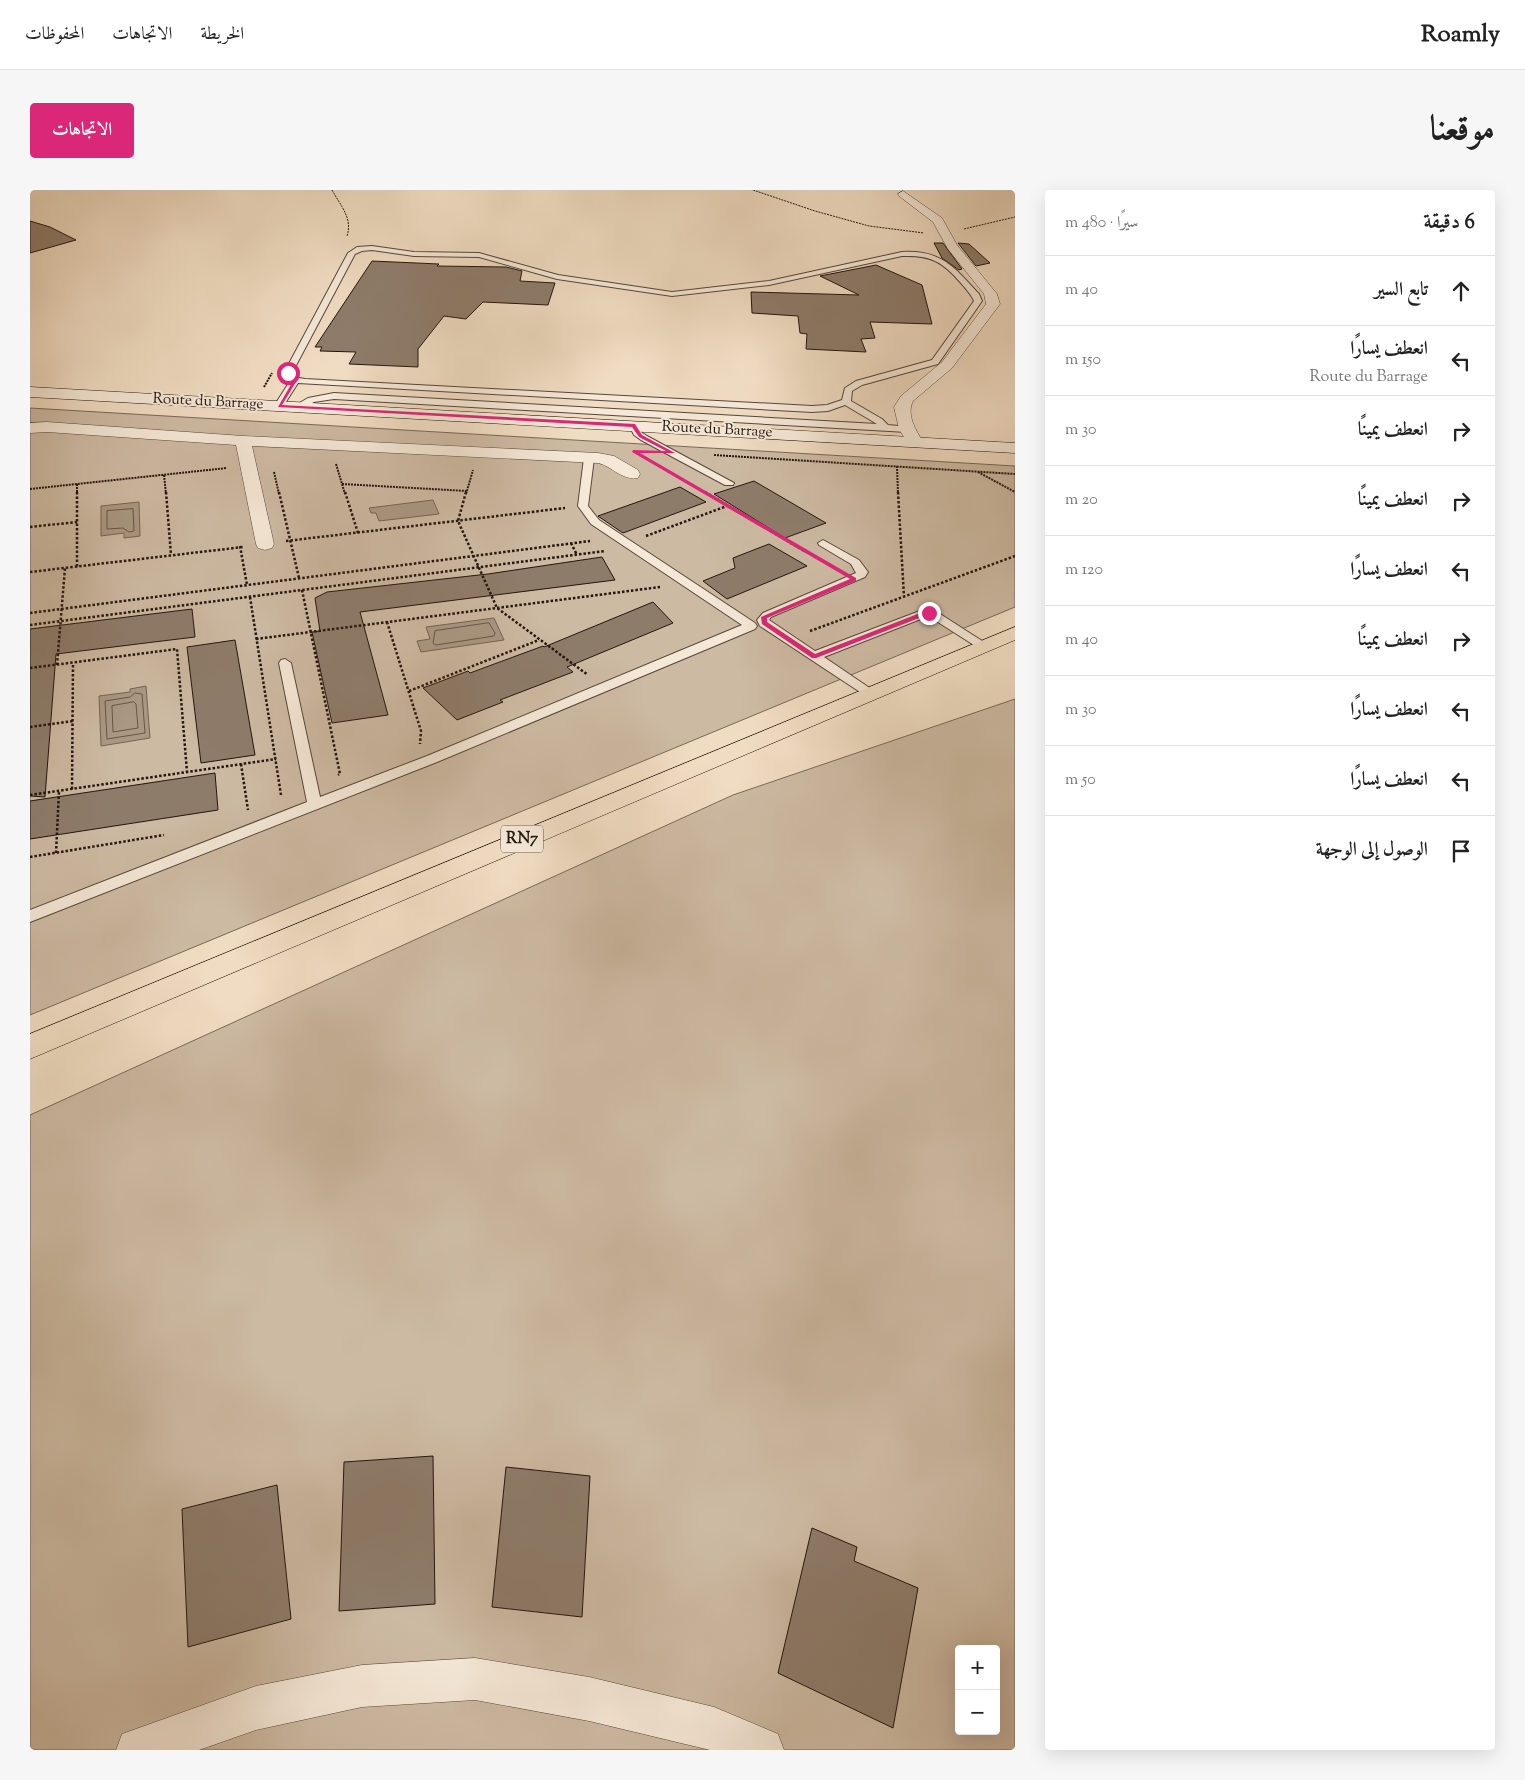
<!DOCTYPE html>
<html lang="ar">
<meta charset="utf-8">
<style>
:root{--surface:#fff;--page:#f6f6f6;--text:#222;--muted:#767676;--line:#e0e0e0;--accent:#db2777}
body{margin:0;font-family:"Sorts Mill Goudy",Amiri,serif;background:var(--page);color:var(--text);direction:rtl}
.controls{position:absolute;right:15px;bottom:15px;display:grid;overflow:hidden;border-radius:5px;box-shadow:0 5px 20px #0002}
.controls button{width:45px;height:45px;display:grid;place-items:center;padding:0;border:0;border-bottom:1px solid var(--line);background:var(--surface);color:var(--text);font:25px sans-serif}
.stop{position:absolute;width:15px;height:15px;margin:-11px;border:4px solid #db2777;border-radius:50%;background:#fff}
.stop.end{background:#db2777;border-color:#fff;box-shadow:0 1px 5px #0008}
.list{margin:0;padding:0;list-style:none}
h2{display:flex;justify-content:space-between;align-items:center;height:65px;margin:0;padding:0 20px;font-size:21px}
h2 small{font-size:16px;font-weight:400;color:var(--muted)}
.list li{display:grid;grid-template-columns:32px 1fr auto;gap:15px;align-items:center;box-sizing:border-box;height:70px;padding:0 20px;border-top:1px solid var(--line)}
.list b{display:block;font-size:19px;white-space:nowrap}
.list p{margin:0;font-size:16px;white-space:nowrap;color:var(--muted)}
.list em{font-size:16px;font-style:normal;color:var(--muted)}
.icon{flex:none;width:28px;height:28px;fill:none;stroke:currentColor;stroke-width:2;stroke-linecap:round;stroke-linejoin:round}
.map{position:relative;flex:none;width:985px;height:1560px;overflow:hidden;direction:ltr;border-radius:5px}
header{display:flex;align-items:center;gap:30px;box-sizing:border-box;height:70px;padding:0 25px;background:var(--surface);border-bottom:1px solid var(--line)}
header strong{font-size:24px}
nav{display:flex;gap:28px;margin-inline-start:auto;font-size:18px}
.intro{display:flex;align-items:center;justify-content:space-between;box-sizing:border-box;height:120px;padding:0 30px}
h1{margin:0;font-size:35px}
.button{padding:12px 22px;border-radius:5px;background:var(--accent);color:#fff;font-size:18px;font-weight:700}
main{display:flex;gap:30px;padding:0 30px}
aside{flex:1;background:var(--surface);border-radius:5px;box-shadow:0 5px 20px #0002}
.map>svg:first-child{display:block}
.green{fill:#cdbaa3;stroke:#786858;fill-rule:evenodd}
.water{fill:#aa9884;stroke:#746454}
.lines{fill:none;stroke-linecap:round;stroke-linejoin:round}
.shore{stroke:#665648;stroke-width:1}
.building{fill:#8e7c6b;stroke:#23150d}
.lane-casing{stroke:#56473a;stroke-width:2}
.street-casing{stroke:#56473a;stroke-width:1}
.secondary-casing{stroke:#23150d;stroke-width:1}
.primary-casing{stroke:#23150d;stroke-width:1}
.path-far2{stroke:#23150d;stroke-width:1;stroke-dasharray:2 1;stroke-linecap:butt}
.path-far1{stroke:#23150d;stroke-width:2;stroke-dasharray:2 1;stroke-linecap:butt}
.path{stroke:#23150d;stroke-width:2.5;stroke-dasharray:2.5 2;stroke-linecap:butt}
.lane{fill:#f5e8d7;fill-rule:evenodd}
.street{fill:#f5e8d7;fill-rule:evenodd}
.secondary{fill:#f5e8d7;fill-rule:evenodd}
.primary{fill:#f0dcc2;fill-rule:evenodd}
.route{fill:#db2777}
.labels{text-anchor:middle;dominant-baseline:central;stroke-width:4;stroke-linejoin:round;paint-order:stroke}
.far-street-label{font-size:15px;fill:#23150d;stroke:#f5e8d7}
.shield{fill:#f5e8d7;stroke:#62544a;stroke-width:1}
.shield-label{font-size:16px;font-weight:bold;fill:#23150d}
</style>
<header>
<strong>Roamly</strong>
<nav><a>الخريطة</a><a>الاتجاهات</a><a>المحفوظات</a></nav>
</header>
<div class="intro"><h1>موقعنا</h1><a class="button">الاتجاهات</a></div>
<main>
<aside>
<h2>6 دقيقة<small>سيرًا · 480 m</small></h2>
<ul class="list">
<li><svg class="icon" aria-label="ahead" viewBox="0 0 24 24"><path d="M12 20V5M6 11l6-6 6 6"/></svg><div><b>تابع السير</b></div><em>40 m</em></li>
<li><svg class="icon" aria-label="left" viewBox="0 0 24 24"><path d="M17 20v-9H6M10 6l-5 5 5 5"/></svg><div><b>انعطف يسارًا</b><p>Route du Barrage</p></div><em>150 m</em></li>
<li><svg class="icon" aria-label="right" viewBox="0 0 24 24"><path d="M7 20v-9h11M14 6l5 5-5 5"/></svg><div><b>انعطف يمينًا</b></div><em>30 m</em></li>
<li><svg class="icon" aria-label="right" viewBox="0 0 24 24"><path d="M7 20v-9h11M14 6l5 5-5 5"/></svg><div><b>انعطف يمينًا</b></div><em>20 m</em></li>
<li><svg class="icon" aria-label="left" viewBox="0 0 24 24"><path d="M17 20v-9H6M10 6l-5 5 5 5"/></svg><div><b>انعطف يسارًا</b></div><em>120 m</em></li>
<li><svg class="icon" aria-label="right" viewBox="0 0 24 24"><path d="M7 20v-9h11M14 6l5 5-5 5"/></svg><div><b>انعطف يمينًا</b></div><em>40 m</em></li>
<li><svg class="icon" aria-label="left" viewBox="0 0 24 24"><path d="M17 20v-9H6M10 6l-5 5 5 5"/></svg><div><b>انعطف يسارًا</b></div><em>30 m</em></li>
<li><svg class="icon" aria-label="left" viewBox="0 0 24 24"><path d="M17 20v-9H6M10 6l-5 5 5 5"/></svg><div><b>انعطف يسارًا</b></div><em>50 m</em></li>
<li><svg class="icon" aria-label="arrive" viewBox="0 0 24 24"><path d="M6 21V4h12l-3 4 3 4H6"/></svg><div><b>الوصول إلى الوجهة</b></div></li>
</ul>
</aside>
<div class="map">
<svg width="985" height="1560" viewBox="0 0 985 1560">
<rect width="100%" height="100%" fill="#f0dcc2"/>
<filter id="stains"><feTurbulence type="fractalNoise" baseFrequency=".004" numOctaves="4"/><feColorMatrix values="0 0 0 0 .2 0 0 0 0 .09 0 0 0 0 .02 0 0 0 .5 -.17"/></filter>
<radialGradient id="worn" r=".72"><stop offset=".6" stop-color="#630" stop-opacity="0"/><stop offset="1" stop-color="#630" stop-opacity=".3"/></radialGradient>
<path class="green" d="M 0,218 L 985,276 L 985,417 L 0,825 Z
M 985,509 L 985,1560 L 0,1560 L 0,925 L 703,605 ZM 929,1459 L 966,1459 L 966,1541 L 929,1541 Z"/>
<path class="water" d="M 403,310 L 409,324 L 349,331 L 346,323 L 341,323 L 339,318 Z
M 109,312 L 110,346 L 94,348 L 94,343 L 71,346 L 71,316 Z
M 464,428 L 474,450 L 391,462 L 387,451 L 400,449 L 396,437 Z
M 116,496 L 120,548 L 71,556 L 69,506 L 100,502 L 100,499 Z"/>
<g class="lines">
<path class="shore" d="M 103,319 L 104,341 L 99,342 L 93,338 L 77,339 L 77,321 Z
M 459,433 L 465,443 L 464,446 L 406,455 L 403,453 L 405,441 Z
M 105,503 L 112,504 L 115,543 L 77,549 L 75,511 L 100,507 Z
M 104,512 L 106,514 L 108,538 L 83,542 L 82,516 Z"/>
</g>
<path class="building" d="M 0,31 L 20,37 L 46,50 L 0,63 Z
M 904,53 L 913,53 L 932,79 L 929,80 L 912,68 Z
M 928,53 L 939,54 L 960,73 L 946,76 Z
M 342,71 L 409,74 L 407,76 L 476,77 L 492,81 L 490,91 L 525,93 L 518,115 L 453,112 L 436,129 L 414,126 L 388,159 L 388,177 L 319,174 L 326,162 L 290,161 L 292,157 L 285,157 Z
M 846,75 L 892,95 L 902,134 L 840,132 L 845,148 L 831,149 L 836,162 L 776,159 L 777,144 L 770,143 L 768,126 L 722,123 L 721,102 L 829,105 L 790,86 Z
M 724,291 L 796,333 L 755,348 L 684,304 Z
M 650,297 L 676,312 L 593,343 L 568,326 Z
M 739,354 L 777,376 L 697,409 L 673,391 L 705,378 L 703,368 Z
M 572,367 L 585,390 L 330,422 L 358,525 L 302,533 L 282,442 L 290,441 L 285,408 L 297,402 L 458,384 Z
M 623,412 L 643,433 L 537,477 L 543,482 L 470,510 L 473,512 L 427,530 L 393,498 L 438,481 L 440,483 L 513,456 L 514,457 Z
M 162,419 L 165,447 L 26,464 L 15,607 L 0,606 L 0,439 Z
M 205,450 L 225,565 L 171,573 L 157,457 Z
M 185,583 L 188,620 L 0,649 L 0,611 Z
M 403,1266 L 405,1414 L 309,1421 L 314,1272 Z
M 476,1277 L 560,1286 L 552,1427 L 462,1417 Z
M 247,1295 L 261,1429 L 158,1457 L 152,1319 Z
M 782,1338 L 827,1357 L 824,1371 L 888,1398 L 863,1538 L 748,1483 Z"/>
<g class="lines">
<defs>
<path id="lane" d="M 342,56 L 384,62 L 449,63 L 528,85 L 642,102 L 739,91 L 872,62 C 912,60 924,77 949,104 L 952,111 L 908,174 L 832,195 L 822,201 L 821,211 L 852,229 L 858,235 L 880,237 L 880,241 L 877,242 L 304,209 L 284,212 L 269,220 L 266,219 L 266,215 L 278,208 L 304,203 L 847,234 L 815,215 L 798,221 L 782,222 L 268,193 L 252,218 L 246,218 L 244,216 L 260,191 L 254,183 L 318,63 L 327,57 ZM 342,60 L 384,66 L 449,67 L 527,89 L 642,106 L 739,95 L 872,66 C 900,65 912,71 930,92 C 935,98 941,104 944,111 L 902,170 L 826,191 L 815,198 L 812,210 L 797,215 L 782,216 L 275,189 L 264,187 L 262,183 L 325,64 L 332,61 Z
M 604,232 L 607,233 L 611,242 L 617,246 L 704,293 L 703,295 L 695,295 L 611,250 L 604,245 L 599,235 Z
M 559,265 L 564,268 L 558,316 L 569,330 L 725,433 L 727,436 L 725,439 L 407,572 L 0,732 L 0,720 L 277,612 L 249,473 L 251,470 L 255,469 L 261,473 L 290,607 L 397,566 L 712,435 L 561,334 L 548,316 L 554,268 Z
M 793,350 L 829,370 L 838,382 L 835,387 L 741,427 L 739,430 L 785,461 L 895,419 L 907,422 L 960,456 L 954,460 L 950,459 L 900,427 L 896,427 L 794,467 L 847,503 L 841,507 L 836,506 L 730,436 L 727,430 L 733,423 L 826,383 L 821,374 L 789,355 L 788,353 Z"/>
<path id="street" d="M 873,1 L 912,28 L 927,55 L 967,104 L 970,114 L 922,178 L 883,211 C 876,225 886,240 893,252 L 891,255 L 879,255 L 869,239 L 864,217 L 871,206 L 912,172 L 956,114 L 954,104 L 918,59 L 903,32 L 869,6 L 868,4 Z
M 17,232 L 213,246 L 568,263 L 584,266 L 608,280 L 610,284 L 608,288 C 592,291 582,276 568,273 L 222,256 L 244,354 L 242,358 L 235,360 L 228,358 L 226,354 L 206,255 L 17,242 L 0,243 L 0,233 Z
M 445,1468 L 559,1487 L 684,1517 L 748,1544 L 754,1560 L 680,1560 L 559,1531 L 445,1510 L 332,1517 L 226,1540 L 169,1560 L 86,1560 L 92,1544 L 226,1496 L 332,1475 Z"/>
<path id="secondary" d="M 0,197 L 985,253 L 985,263 L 0,207 Z"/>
<path id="primary" d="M 985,437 L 985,450 L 0,869 L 0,844 Z"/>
</defs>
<use href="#lane" class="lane-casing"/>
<use href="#street" class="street-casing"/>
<use href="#secondary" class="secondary-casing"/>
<use href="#primary" class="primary-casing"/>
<path class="path-far2" d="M 302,0 C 310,15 323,28 317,46
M 723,0 L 785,21 L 839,36 L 894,43
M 934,39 L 985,27"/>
<path class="path-far1" d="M 234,197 L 242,183
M 684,265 L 985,284
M 306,274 L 315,304
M 867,276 L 868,304
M 244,282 L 249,304
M 948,282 L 985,302
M 134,285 L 136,304
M 47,294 L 47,304
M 312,294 L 437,301
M 0,299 L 197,278
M 669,299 L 677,304
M 436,304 L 443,280"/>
<path class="path" d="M 47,302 L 47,377
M 136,302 L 141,365
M 249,302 L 269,388
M 315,302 L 328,343
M 436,302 L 428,331 L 467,418 L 558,485
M 675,302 L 776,362
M 868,302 L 874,407
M 0,337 L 47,332
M 616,346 L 697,316
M 256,351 L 535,318
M 541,353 L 547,365
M 210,356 L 217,395
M 0,382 L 213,357
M 272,400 L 310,584 L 308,585
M 220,407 L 251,605
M 0,423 L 560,351
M 357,432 L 391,541 L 390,554
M 0,435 L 575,361
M 780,441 L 985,366
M 226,449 L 630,397
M 27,475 L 35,378
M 0,478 L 147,459 L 157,582
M 379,501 L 509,450
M 0,537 L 43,531
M 211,574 L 218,620
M 42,599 L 43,473
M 0,605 L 246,569
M 26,663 L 29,601
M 0,667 L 134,645"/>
<use href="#lane" class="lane"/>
<use href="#street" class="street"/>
<use href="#secondary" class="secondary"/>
<use href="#primary" class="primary"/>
</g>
<path class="route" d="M 259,182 L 261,186 L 267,190 L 252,215 L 605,234 L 612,245 L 645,263 L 610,263 L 826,388 L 826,391 L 737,428 L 737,432 L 785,464 L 890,423 L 899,421 L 902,423 L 786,468 L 782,468 L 732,434 L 731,427 L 820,389 L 602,262 L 603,260 L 636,261 L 609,247 L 602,237 L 248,217 L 263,191 L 258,188 L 256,183 Z"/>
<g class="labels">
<g class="far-street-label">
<text transform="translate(178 212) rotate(3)">Route du Barrage</text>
<text transform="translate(687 240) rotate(3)">Route du Barrage</text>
</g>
<rect class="shield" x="471" y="635.5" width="42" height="27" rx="4"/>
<g class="shield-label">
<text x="492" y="649">RN7</text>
</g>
</g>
<rect width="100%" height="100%" filter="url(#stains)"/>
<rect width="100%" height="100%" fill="url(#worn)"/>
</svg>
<div class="controls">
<button>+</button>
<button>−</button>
</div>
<div class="stop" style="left:258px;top:183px"></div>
<div class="stop end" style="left:899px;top:423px"></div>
</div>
</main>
